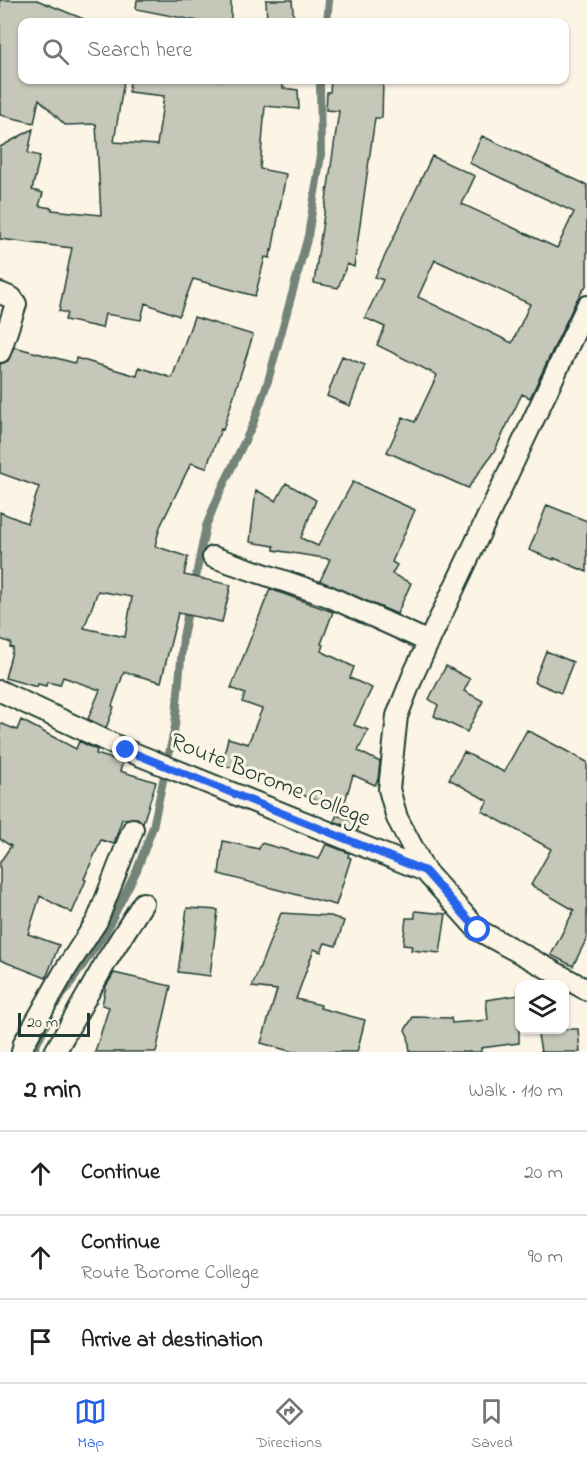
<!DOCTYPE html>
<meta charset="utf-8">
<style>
:root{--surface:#fff;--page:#f6f6f6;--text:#222;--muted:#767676;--line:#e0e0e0;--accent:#2563eb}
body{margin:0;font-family:"Indie Flower",sans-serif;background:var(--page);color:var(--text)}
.controls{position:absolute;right:18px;bottom:18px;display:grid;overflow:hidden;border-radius:12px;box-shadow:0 2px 4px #0004}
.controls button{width:54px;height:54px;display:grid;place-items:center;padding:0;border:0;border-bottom:2px solid var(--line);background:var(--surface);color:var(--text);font:30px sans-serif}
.scale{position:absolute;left:18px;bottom:15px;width:72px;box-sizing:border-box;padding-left:6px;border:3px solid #1f3d34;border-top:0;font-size:16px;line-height:21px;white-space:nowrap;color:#1f3d34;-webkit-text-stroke:4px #fcf5e5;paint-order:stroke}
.stop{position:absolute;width:18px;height:18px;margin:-14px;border:4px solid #2563eb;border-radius:50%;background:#fff}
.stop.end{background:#2563eb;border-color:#fff;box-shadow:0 2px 6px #0008}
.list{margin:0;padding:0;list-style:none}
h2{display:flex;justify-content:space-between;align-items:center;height:78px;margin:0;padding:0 24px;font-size:26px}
h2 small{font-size:20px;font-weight:400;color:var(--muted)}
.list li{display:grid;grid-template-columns:39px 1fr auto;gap:18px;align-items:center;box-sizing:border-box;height:84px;padding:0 24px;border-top:2px solid var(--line)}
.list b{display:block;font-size:22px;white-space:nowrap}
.list p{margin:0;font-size:20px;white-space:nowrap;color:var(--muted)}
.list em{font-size:20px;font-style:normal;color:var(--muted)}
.icon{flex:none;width:33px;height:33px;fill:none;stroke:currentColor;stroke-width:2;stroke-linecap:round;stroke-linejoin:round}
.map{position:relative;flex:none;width:587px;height:1052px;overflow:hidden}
.search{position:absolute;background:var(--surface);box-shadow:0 2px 4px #0004;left:18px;right:18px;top:18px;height:66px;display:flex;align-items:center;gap:15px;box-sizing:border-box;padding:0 21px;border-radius:12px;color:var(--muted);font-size:22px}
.sheet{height:330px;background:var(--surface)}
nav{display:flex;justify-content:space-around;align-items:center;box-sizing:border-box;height:84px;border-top:2px solid var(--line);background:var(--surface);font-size:16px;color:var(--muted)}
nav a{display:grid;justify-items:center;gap:3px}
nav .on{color:var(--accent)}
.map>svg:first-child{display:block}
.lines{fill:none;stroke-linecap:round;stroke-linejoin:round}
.stream{stroke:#758479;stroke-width:8}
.building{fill:#c5c7b9;stroke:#1f3d34;stroke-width:1.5;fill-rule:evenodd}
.street-casing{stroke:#1f3d34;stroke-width:24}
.street{stroke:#fcf5e5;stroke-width:20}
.route{stroke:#2563eb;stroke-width:8}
.labels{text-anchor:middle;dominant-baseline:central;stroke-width:6;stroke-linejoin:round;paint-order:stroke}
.street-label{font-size:24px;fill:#1f3d34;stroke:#fcf5e5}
</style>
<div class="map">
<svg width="587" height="1052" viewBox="0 0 587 1052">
<rect width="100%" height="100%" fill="#fcf5e5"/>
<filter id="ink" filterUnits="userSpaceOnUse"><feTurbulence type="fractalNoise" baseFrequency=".0167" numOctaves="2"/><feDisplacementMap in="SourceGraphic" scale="12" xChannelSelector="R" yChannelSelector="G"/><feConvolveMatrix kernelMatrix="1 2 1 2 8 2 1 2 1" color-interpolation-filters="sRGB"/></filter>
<g filter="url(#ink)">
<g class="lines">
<path class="stream" d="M 327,22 L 329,0
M 194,585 L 206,526 L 220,492 L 253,424 L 268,381 L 308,236 L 321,155 L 320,80
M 57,1003 L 105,933 L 137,870 L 153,827 L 175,726 L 183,637 L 189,606
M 33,1052 L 50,1016"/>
</g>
<path class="building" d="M 0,0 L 37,0 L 91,22 L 22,22 L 22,80 L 124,80 L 114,142 L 157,145 L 164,96 L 129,92 L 130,80 L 283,80 L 283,88 L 298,90 L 299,109 L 265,106 L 260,169 L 286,174 L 272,251 L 271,250 L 270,258 L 265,257 L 255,296 L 193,279 L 179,316 L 145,303 L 141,320 L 105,314 L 102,328 L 65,320 L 67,313 L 59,311 L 72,248 L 0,239 L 0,147 L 33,129 L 28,153 L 40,156 L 32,190 L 43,193 L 39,206 L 52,208 L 52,210 L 101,215 L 96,124 L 65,125 L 39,99 L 34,123 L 0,115 Z
M 137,0 L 231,0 L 231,22 L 203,22 L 136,9 Z
M 266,0 L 292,0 L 294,22 L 267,22 Z
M 331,80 L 383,80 L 382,118 L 375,118 L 354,267 L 347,264 L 338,288 L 314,283 L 339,111 L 326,110 L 327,92 L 330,92 Z
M 482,136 L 587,185 L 587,284 L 576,301 L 530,398 L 522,394 L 495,450 L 468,488 L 387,452 L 403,417 L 415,422 L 437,375 L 377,345 L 385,327 L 365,318 L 383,280 L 375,277 L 432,156 L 475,176 L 462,204 L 557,248 L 574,212 L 469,163 ZM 435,260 L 530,304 L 512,343 L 418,297 Z
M 194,317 L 253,335 L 223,430 L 221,429 L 206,468 L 191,463 L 160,527 L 155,546 L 188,557 L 184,575 L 231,585 L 222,622 L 178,613 L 161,682 L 124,672 L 112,706 L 114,707 L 106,728 L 88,719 L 100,690 L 63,677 L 60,685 L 47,682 L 46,686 L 38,684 L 37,687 L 5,678 L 13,648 L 10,647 L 11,643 L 0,639 L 0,512 L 27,523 L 39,487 L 0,473 L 0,364 L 8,361 L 14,347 L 75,363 L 76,358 L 137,376 L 139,367 L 172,378 ZM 98,591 L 132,597 L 125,637 L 84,628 Z
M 342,356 L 365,365 L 350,406 L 327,396 Z
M 353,482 L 415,510 L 392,562 L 397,565 L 392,574 L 411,583 L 397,614 L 320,581 L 330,559 L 274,550 L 274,546 L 250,542 L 256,490 L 276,501 L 286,483 L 316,500 L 301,538 L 318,546 Z
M 547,505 L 587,521 L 587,572 L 554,558 L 554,560 L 529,550 Z
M 270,589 L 333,612 L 321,644 L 323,645 L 321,651 L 354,667 L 350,678 L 372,688 L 354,725 L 368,730 L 358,751 L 380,762 L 378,779 L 375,785 L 353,775 L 342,811 L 263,779 L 261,784 L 236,774 L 237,770 L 222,764 L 228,738 L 248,744 L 262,709 L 242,702 L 245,694 L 231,688 Z
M 546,651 L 573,662 L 561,693 L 534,682 Z
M 446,666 L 470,679 L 464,691 L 483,701 L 467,732 L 434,716 L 438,705 L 429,699 Z
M 21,720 L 76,749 L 79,741 L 97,750 L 96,754 L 123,762 L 120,771 L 156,782 L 143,823 L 137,818 L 122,819 L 114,844 L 101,840 L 84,879 L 86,880 L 72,913 L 40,896 L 28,934 L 59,945 L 46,978 L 0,960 L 0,862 L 11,846 L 0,839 L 0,723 L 17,730 Z
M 527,730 L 587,762 L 587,938 L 573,966 L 551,955 L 574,910 L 531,885 L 551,849 L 482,811 L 488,801 L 449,779 L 464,752 L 504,772 Z
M 337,815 L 360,824 L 357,831 L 334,821 Z
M 223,841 L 259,849 L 261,843 L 319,859 L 326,844 L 349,853 L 348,857 L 351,858 L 336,905 L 219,874 Z
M 187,908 L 218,910 L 210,976 L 178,972 Z
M 415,911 L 446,914 L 440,953 L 411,950 L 412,946 L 403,945 L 406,918 L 415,918 Z
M 281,913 L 331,916 L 344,921 L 336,946 L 325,943 L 321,952 L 314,949 L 296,999 L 321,1005 L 320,1008 L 365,1020 L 357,1052 L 293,1052 L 261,1043 L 277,990 L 252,987 Z
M 114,973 L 171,986 L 156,1052 L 95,1052 L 109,1007 L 102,1005 L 106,986 Z
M 519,995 L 519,1043 L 481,1048 L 481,1052 L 410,1052 L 408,1036 L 405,1030 L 413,1017 L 451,1018 L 452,1023 L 488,1020 L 486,1000 Z
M 537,1029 L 578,1029 L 580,1052 L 541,1052 Z"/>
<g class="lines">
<defs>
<path id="street" d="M 0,293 L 12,298 L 16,304 L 0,352
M 587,306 L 414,673 L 397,716 L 389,789 L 397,818 L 425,871 L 478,930 L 587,990
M 213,557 L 328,596 L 429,642
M 0,691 L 126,750 L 425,871
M 22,1052 L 24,1043 L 64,972 L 97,921 L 133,829
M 55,1052 L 107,960 L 143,903"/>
</defs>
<use href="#street" class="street-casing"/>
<use href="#street" class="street"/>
</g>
</g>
<g class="lines" filter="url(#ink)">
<path class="route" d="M 126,750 L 425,871 L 478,930"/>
</g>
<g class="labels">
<g class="street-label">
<text transform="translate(270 781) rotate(22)">Route Borome College</text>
</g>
</g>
</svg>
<div class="controls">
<button><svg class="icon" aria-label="layers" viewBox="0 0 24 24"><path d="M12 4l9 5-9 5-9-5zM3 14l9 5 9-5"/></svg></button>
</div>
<div class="scale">20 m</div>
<div class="stop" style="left:478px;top:930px"></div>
<div class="stop end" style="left:126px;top:750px"></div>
<div class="search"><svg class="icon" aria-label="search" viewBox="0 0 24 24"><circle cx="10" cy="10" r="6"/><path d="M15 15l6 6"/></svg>Search here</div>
</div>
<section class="sheet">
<h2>2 min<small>Walk · 110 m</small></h2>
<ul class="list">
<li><svg class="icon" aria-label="ahead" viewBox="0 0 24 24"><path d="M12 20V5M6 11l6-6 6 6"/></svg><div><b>Continue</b></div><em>20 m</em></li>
<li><svg class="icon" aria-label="ahead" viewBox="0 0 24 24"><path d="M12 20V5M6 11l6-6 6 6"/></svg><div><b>Continue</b><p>Route Borome College</p></div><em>90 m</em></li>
<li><svg class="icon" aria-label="arrive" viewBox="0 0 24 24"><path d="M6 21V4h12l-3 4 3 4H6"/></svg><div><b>Arrive at destination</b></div></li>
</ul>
</section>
<nav>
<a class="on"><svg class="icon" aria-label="map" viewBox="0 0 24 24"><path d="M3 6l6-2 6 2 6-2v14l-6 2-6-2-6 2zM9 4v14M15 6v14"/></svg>Map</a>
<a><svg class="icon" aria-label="directions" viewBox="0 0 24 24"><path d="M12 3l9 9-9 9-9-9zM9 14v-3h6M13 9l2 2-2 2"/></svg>Directions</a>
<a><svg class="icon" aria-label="saved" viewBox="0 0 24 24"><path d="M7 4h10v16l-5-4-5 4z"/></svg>Saved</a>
</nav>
